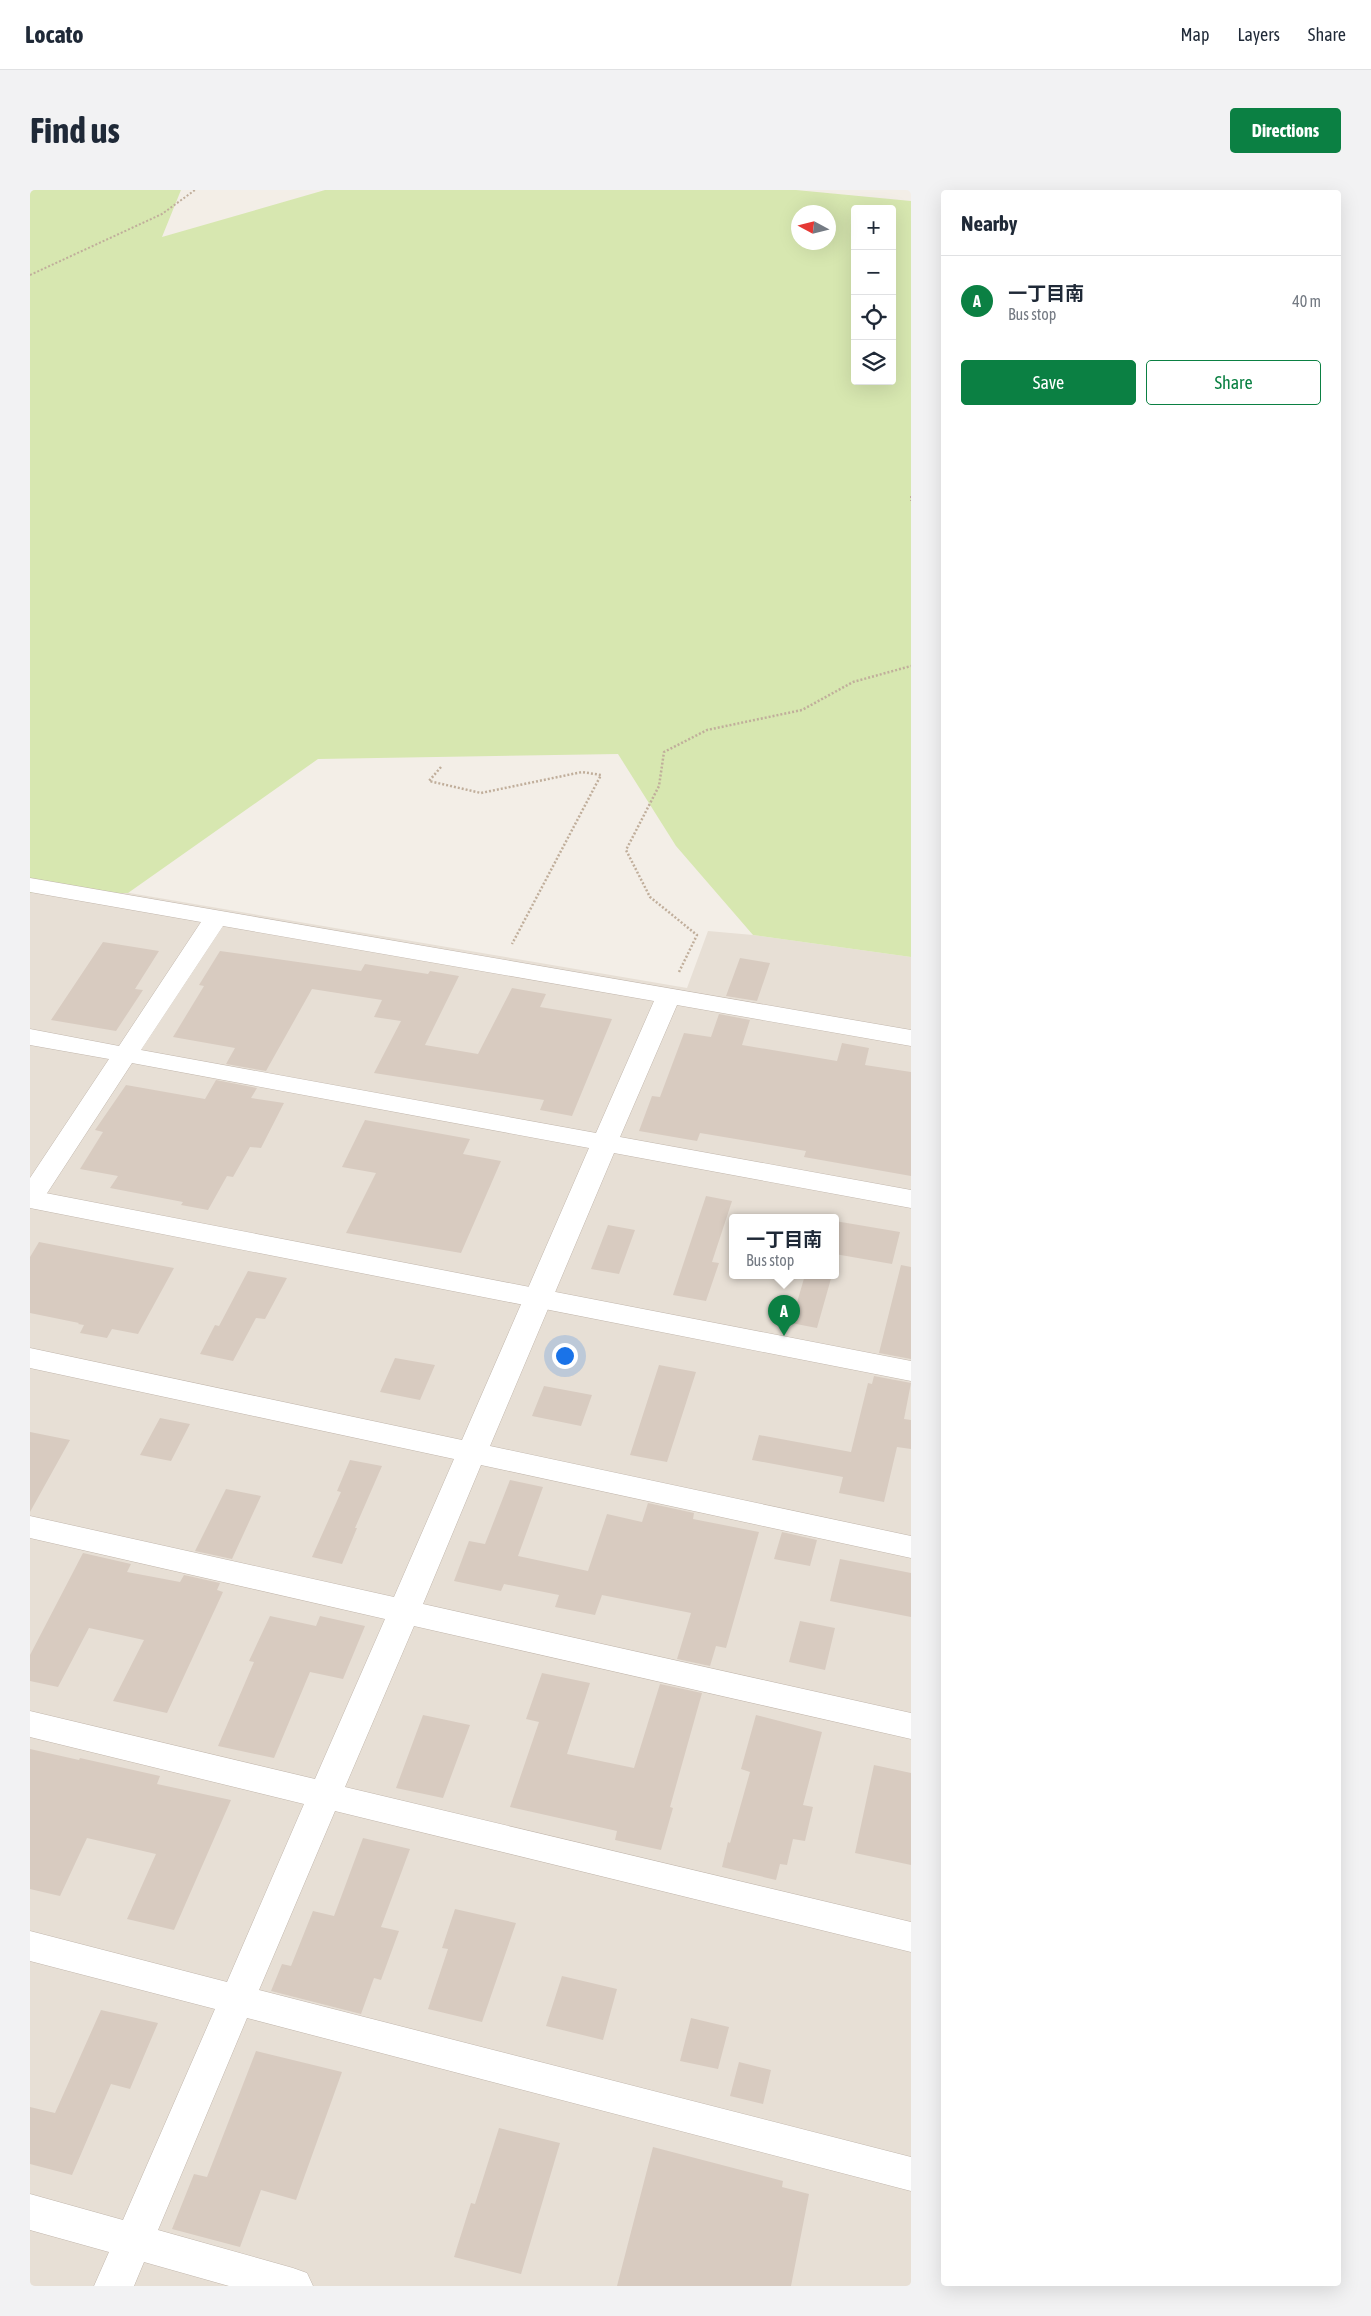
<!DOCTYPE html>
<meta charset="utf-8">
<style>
:root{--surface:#fff;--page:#f2f2f3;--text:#1f2937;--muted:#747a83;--line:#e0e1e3;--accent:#0b8043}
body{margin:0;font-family:"Asap Condensed","Noto Sans JP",sans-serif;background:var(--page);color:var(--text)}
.controls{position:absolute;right:15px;top:15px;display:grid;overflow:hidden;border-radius:5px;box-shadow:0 5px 20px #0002}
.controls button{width:45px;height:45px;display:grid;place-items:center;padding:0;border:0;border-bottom:1px solid var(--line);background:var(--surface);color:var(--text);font:25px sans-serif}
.compass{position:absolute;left:761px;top:15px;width:45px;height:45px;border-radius:50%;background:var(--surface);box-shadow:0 5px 20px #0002;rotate:277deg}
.you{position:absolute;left:534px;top:1165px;width:18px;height:18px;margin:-12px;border:4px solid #fff;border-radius:50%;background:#1a73e8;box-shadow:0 0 0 8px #1a73e833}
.badge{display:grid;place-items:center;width:32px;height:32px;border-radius:50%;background:var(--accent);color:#fff;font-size:16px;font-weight:700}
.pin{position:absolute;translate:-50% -41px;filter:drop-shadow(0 1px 2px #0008)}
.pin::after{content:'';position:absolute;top:26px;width:18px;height:15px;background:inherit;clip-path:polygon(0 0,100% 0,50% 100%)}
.popup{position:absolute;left:699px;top:1024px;width:110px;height:65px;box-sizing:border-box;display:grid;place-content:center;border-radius:5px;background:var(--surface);filter:drop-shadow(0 1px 4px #0005);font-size:16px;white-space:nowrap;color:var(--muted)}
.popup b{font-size:19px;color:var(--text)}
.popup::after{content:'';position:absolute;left:50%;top:100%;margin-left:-10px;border:10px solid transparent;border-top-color:var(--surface)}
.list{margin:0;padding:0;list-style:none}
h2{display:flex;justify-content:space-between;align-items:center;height:65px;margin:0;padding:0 20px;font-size:21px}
h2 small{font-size:16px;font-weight:400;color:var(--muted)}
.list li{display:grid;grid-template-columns:32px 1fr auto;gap:15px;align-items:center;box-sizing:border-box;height:90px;padding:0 20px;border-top:1px solid var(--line)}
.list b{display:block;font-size:19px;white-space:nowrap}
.list p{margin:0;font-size:16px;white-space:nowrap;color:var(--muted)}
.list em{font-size:16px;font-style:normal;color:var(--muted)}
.actions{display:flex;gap:10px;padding:15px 20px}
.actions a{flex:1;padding:11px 0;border:1px solid var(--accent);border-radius:5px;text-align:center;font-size:18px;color:var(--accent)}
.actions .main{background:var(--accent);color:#fff}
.icon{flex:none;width:28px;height:28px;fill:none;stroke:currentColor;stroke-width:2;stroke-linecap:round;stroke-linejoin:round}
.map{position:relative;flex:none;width:881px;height:2096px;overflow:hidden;border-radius:5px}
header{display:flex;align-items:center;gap:30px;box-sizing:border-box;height:70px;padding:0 25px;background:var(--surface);border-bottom:1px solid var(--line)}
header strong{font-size:24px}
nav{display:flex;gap:28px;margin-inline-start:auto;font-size:18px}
.intro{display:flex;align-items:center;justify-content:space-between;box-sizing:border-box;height:120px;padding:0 30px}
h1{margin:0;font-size:35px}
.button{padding:12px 22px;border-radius:5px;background:var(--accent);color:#fff;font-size:18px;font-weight:700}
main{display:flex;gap:30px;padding:0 30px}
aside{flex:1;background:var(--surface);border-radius:5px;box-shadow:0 5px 20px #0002}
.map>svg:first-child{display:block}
.residential{fill:#e7dfd5;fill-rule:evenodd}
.green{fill:#d7e7b0;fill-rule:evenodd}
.building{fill:#d8cbc0}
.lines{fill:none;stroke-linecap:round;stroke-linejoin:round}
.minor-casing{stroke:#c2b7ad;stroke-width:1}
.tertiary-casing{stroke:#c2b7ad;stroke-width:1}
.path-far1{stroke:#c0ae9b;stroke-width:2;stroke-dasharray:2 2;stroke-linecap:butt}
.path{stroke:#c0ae9b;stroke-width:2.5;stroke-dasharray:2 2;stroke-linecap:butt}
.minor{fill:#fff;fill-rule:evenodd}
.tertiary{fill:#fff;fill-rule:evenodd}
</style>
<header>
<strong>Locato</strong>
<nav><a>Map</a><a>Layers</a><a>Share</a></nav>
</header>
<div class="intro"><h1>Find us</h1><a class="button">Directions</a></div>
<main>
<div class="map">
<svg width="881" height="2096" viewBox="0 0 881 2096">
<rect width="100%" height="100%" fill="#f3eee7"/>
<path class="residential" d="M 0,686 L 657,798 L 678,741 L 723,745 L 881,767 L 881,2096 L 0,2096 ZM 703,1027 L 805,1027 L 805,1085 L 703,1085 Z"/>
<path class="green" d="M 0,0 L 151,0 L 132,47 L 295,0 L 766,0 L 881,11 L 881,767 L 723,745 L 646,656 L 588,564 L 288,569 L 98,703 L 0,703 ZM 825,19 L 862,19 L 862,191 L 825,191 ZM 768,22 L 798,22 L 798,52 L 768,52 Z"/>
<path class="building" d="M 73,752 L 129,761 L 105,799 L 113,800 L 86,841 L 21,830 Z
M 190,761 L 331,781 L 335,774 L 398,784 L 400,781 L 429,786 L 395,855 L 448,864 L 482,798 L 516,804 L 510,817 L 582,829 L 542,926 L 510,920 L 514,910 L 344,883 L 371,831 L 344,827 L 352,810 L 282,799 L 236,881 L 196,874 L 205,858 L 143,847 L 174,796 L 169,795 Z
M 710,768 L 740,773 L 727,811 L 696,806 Z
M 689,824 L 720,830 L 712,855 L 718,856 L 807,871 L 812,853 L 839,858 L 835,875 L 881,882 L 881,986 L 774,967 L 776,961 L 670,943 L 667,951 L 609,941 L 622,906 L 630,907 L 654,843 L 681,847 Z
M 186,890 L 227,898 L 221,908 L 254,913 L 231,958 L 220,957 L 203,987 L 197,986 L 178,1020 L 151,1015 L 153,1012 L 80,998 L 88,986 L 50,979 L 73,942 L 65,940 L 96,895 L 175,909 Z
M 335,930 L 440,949 L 433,964 L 471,971 L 431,1063 L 316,1043 L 346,983 L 312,977 Z
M 676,1006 L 702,1011 L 682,1072 L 689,1073 L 676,1111 L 643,1105 Z
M 805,1031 L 870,1042 L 862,1074 L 805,1064 Z
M 578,1035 L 605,1040 L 589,1084 L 561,1079 Z
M 9,1052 L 112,1072 L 144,1078 L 108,1144 L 82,1139 L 77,1148 L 50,1143 L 54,1135 L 48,1134 L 49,1133 L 0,1123 L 0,1067 Z
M 871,1075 L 881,1077 L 881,1169 L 849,1163 Z
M 218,1081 L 257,1088 L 235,1129 L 226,1128 L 203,1171 L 170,1164 L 185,1135 L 189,1136 Z
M 775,1085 L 802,1085 L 787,1138 L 761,1133 Z
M 365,1168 L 405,1175 L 390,1210 L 350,1202 Z
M 629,1175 L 666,1182 L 637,1272 L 600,1265 Z
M 844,1186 L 881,1193 L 874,1229 L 881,1230 L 881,1259 L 867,1257 L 854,1312 L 809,1303 L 813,1287 L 722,1270 L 729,1245 L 821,1262 L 838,1193 L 842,1194 Z
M 514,1196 L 562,1205 L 551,1236 L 502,1226 Z
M 130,1228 L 160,1234 L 141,1271 L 110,1265 Z
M 0,1242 L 40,1250 L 0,1322 Z
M 320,1270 L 352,1276 L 325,1338 L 327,1338 L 312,1374 L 282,1367 L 311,1302 L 307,1301 Z
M 480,1290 L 513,1297 L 488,1366 L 558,1381 L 577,1324 L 612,1332 L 618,1313 L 664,1323 L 663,1329 L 729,1342 L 696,1458 L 686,1456 L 680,1476 L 647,1469 L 661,1423 L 572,1405 L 565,1425 L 525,1417 L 529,1405 L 474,1394 L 471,1401 L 424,1391 L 439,1351 L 455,1354 Z
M 196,1299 L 231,1306 L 202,1369 L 165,1361 Z
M 752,1342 L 787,1350 L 780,1376 L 744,1369 Z
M 53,1363 L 101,1374 L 97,1382 L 150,1392 L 154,1385 L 190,1393 L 187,1400 L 193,1402 L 137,1523 L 83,1511 L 114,1450 L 59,1438 L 28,1497 L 0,1491 L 0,1465 Z
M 810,1369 L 881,1383 L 881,1427 L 800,1411 Z
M 240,1426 L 286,1436 L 290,1426 L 335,1436 L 313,1489 L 280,1482 L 244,1568 L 188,1556 L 224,1472 L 219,1471 Z
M 770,1431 L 805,1438 L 795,1480 L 759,1472 Z
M 512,1483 L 560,1493 L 537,1564 L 604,1578 L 630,1494 L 672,1503 L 640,1617 L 643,1618 L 631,1660 L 585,1650 L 587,1641 L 480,1617 L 509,1532 L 496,1529 Z
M 393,1525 L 440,1535 L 413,1608 L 366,1598 Z
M 726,1525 L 792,1542 L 773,1615 L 783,1617 L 775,1651 L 763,1649 L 757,1675 L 750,1674 L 746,1690 L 692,1677 L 698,1652 L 700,1653 L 720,1582 L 711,1579 Z
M 0,1559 L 49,1570 L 50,1568 L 130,1586 L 127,1594 L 201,1610 L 144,1740 L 97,1729 L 126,1664 L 57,1648 L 30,1706 L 0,1699 Z
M 844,1575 L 881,1583 L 881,1675 L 825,1663 Z
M 333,1648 L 380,1659 L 351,1737 L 369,1741 L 351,1790 L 344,1788 L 331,1824 L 241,1801 L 252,1774 L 261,1776 L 283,1721 L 304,1726 Z
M 425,1719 L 486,1733 L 452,1832 L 398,1819 L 418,1759 L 412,1758 Z
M 532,1786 L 587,1799 L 573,1850 L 516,1836 Z
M 71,1820 L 128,1833 L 100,1899 L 81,1894 L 42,1985 L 0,1974 L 0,1917 L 25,1923 Z
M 661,1828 L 699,1837 L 688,1879 L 650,1871 Z
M 226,1861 L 312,1882 L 266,2010 L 231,2000 L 210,2057 L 142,2039 L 164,1984 L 177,1987 Z
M 709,1872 L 741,1880 L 733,1914 L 700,1906 Z
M 469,1938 L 530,1953 L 491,2084 L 424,2067 L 441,2013 L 445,2014 Z
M 623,1957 L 753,1991 L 752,1997 L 779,2004 L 761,2096 L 587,2096 Z"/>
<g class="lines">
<defs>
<path id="minor" d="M 0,688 L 881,840 L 881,856 L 647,815 L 590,947 L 881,1000 L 881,1018 L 584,963 L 460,1256 L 881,1346 L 881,1368 L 451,1275 L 393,1414 L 881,1523 L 881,1549 L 384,1436 L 315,1597 L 881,1732 L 881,1762 L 305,1621 L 229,1800 L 881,1967 L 881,2001 L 217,1828 L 128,2040 L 263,2078 L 277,2083 L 283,2096 L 199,2096 L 114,2072 L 104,2096 L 64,2096 L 79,2062 L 0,2040 L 0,2004 L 93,2030 L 185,1819 L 0,1771 L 0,1741 L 197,1792 L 274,1614 L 0,1547 L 0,1521 L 285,1589 L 355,1429 L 0,1348 L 0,1326 L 364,1407 L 424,1269 L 0,1178 L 0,1158 L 432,1250 L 559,958 L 102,873 L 10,1014 L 0,1017 L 0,988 L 79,869 L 0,855 L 0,839 L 89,856 L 171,732 L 0,702 ZM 193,736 L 624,811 L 566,943 L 111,860 Z"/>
<path id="tertiary" d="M 0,1000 L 881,1171 L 881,1191 L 0,1018 Z"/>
</defs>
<use href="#minor" class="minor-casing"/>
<use href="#tertiary" class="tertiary-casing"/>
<path class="path-far1" d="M 0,85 L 132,24 L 165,0
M 881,306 L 881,311"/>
<path class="path" d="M 411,577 L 399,591 L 451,603 L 552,582 L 571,585 L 482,754
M 649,782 L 667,745 L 620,707 L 596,660 L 629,596 L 634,562 L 677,540 L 772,520 L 823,492 L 881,476"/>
<use href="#minor" class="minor"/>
<use href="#tertiary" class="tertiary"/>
</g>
</svg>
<div class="controls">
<button>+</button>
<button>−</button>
<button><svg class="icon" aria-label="locate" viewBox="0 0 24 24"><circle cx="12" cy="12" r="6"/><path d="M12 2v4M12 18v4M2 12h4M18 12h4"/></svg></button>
<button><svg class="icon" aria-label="layers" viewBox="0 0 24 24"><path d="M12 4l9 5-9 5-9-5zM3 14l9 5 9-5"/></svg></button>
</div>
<svg class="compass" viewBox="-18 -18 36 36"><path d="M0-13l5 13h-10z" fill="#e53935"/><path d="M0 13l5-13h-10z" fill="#747a83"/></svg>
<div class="you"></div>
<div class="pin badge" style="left:754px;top:1146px">A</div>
<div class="popup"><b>一丁目南</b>Bus stop</div>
</div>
<aside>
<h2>Nearby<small></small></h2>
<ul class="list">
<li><span class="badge">A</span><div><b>一丁目南</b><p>Bus stop</p></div><em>40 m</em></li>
</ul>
<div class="actions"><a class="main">Save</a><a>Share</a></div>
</aside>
</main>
